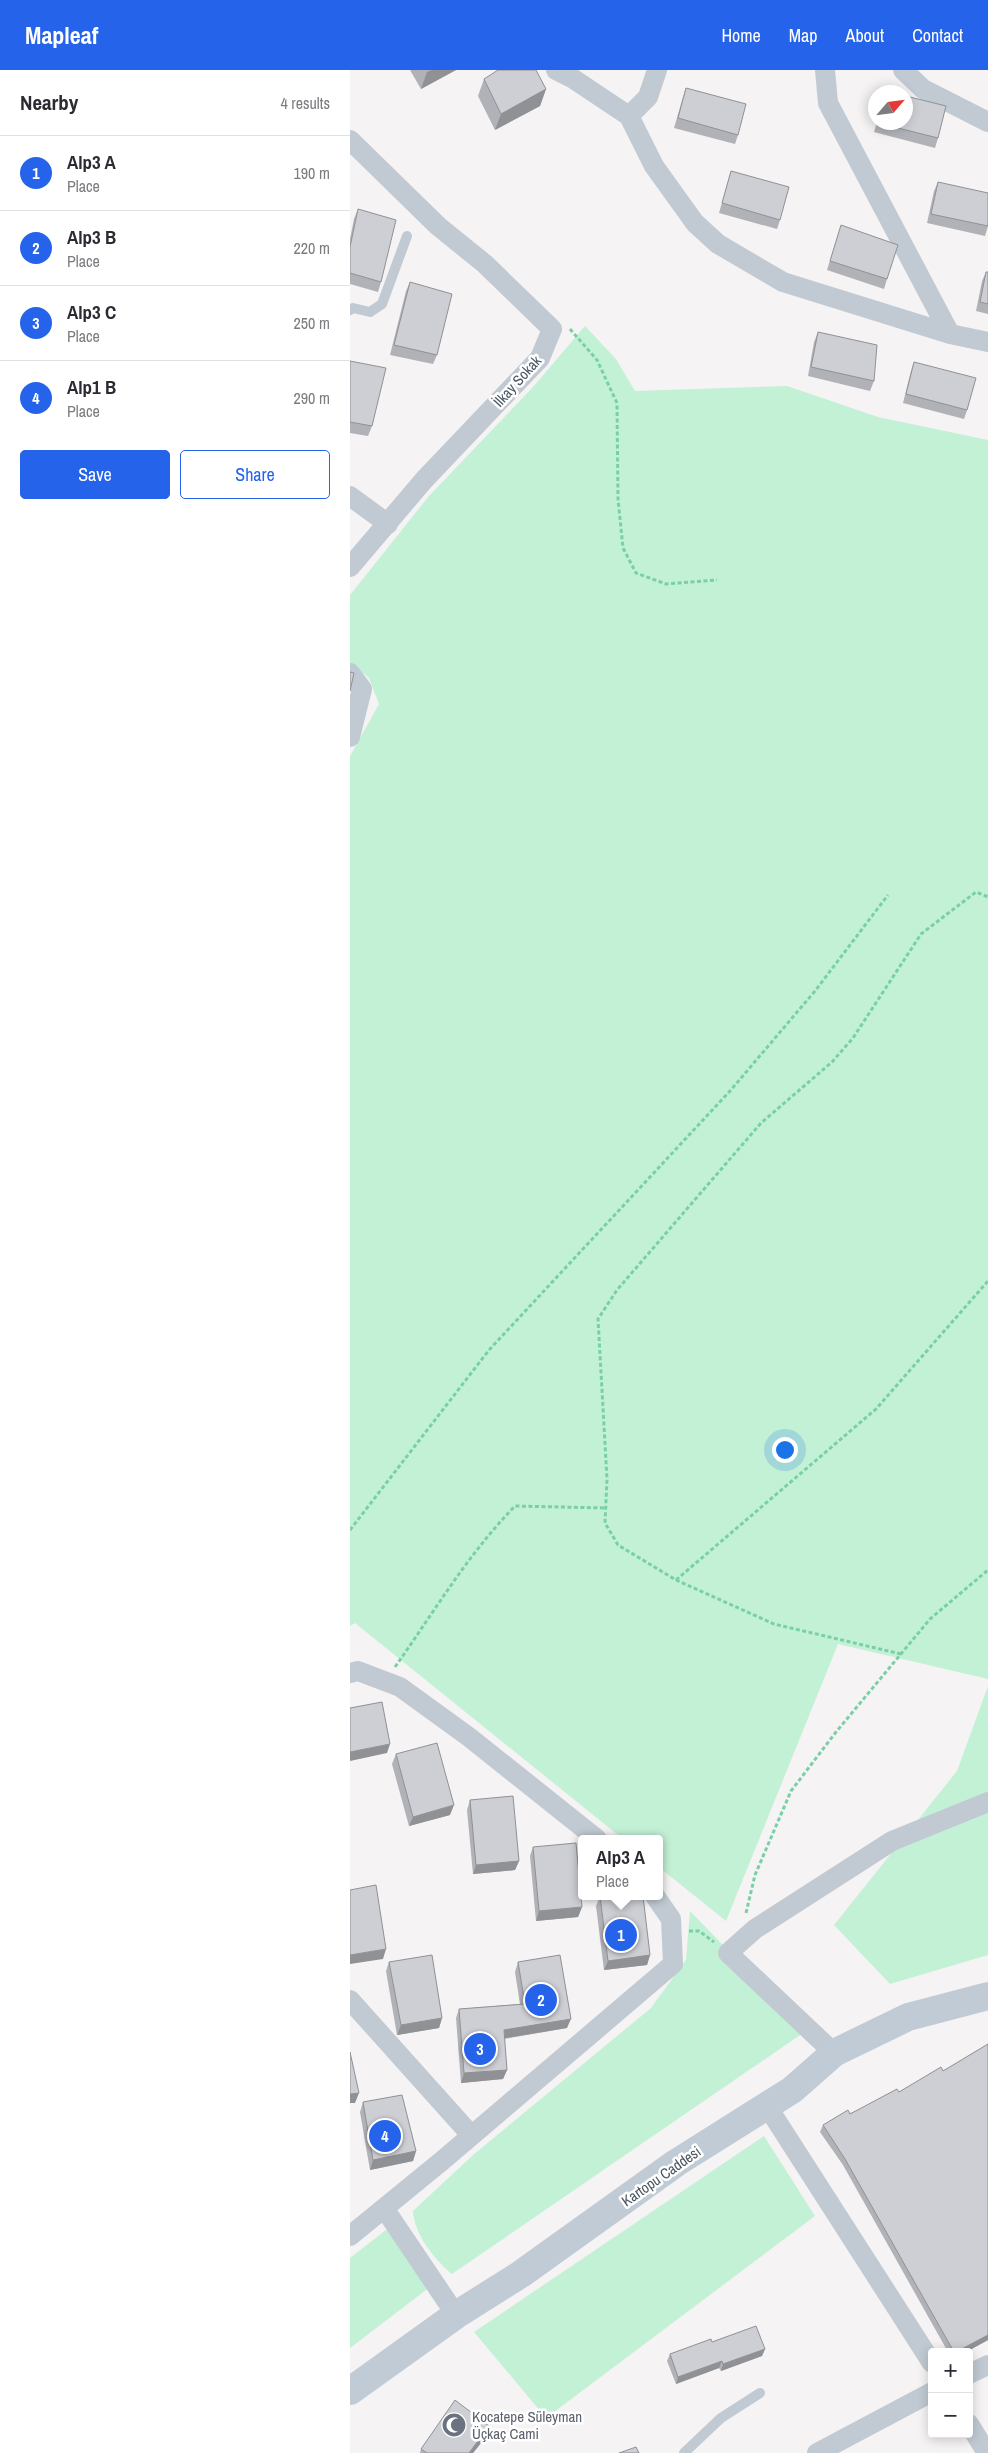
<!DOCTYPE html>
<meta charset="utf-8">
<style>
:root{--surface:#fff;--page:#f2f2f3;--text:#2b2b33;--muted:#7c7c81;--line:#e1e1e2;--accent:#2563eb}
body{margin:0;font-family:"Archivo Narrow",sans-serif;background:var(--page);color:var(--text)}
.controls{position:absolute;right:15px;bottom:15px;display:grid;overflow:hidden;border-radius:5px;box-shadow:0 2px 12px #0003}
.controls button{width:45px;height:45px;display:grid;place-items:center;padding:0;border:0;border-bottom:1px solid var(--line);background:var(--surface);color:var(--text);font:25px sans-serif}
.compass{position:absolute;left:518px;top:15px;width:45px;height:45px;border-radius:50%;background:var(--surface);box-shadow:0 2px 12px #0003;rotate:62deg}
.you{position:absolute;left:434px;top:1379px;width:18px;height:18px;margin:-12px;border:4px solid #fff;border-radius:50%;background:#1a73e8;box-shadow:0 0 0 8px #1a73e833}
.badge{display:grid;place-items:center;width:32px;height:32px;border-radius:50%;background:var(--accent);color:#fff;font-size:16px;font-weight:700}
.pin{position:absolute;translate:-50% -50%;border:2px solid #fff;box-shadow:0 1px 5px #0006}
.popup{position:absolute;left:228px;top:1765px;width:85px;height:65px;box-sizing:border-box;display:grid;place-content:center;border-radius:5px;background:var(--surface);filter:drop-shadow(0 1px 4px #0005);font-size:16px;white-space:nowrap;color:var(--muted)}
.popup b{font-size:19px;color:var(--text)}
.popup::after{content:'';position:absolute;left:50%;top:100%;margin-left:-10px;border:10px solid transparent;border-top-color:var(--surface)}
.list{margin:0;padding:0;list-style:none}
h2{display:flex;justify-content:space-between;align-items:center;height:65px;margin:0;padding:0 20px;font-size:21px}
h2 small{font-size:16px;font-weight:400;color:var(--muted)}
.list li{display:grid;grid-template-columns:32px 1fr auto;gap:15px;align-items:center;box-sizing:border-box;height:75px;padding:0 20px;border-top:1px solid var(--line)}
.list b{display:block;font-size:19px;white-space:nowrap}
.list p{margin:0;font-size:16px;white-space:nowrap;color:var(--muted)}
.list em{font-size:16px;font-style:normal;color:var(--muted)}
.actions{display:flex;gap:10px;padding:15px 20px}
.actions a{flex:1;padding:11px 0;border:1px solid var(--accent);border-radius:5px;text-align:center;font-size:18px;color:var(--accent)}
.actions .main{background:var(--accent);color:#fff}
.map{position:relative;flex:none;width:638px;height:2383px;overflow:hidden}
header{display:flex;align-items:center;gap:30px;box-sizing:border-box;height:70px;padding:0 25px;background:var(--accent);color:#fff}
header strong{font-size:24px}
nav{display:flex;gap:28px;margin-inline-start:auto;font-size:18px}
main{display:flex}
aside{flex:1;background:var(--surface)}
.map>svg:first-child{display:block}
.green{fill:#c3f1d5}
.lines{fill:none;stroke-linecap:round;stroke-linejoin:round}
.path{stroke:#7ad0a6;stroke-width:3;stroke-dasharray:4 2.5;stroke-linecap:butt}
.lane{stroke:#c1cad2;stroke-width:10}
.street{stroke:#c1cad2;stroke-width:20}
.secondary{stroke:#c1cbd6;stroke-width:28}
.wall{fill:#b0b2b7}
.shaded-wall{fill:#909195}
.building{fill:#cdcfd5;stroke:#909195}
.labels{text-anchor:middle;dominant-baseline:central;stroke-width:5;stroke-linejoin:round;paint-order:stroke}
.street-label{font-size:15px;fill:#4a5661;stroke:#fff}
.worship-label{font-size:15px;fill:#5b616d;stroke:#fff;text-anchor:start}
</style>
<header>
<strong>Mapleaf</strong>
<nav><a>Home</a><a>Map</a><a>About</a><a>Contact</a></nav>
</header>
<main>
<aside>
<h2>Nearby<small>4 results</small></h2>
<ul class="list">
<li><span class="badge">1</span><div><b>Alp3 A</b><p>Place</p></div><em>190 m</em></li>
<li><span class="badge">2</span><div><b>Alp3 B</b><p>Place</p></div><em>220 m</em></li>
<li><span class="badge">3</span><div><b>Alp3 C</b><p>Place</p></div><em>250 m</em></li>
<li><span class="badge">4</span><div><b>Alp1 B</b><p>Place</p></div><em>290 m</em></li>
</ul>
<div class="actions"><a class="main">Save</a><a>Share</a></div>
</aside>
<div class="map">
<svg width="638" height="2383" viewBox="0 0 638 2383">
<rect width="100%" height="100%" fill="#f5f3f3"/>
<path class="green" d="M 235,256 L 266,289 L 285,321 L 437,316 L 528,347 L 638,370 L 638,1609 L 488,1574 L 376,1851 L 310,1798 L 310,1769 L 273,1769 L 5,1553 L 0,1556 L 0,686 L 29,634 L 19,608 L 0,593 L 0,525 L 79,426 L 184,316 Z
M 638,1616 L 638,1885 L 540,1914 L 484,1855 L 607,1701 Z
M 340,1841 L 456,1961 L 102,2204 C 85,2190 64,2164 63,2141 L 123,2085 L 301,1938 L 336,1890 Z
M 414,2066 L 465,2146 L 196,2348 L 124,2262 Z
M 36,2160 L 44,2162 L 80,2217 L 0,2278 L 0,2188 Z"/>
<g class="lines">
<path class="path" d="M 220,259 L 247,290 L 267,333 L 268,429 L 273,478 L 286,503 L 316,514 L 367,510
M 0,1460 L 139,1280 L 380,1021 L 465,921 L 538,825
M 326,1510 L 526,1339 L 638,1211
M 551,1584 L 424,1554 L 326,1510 L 268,1475 L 255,1453 L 257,1409 L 248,1249 L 267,1220 L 411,1053 L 482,992 L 503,968 L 571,864 L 626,822 L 638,827
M 45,1597 C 84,1542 118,1484 165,1436 L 256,1438
M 396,1843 L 405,1805 L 441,1721 L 486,1662 L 580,1549 L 638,1500
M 339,1861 L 349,1861 L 364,1872"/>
<path class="lane" d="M 0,240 L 3,238 L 20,242 L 32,234 L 57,166
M 334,2383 L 371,2348 L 410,2323"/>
<path class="street" d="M 206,0 L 222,8 L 279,46 L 304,96 L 345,153 L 368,174 L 433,212 L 600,264 L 638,272
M 475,0 L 478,33 L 600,264
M 553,0 L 573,19 L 638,52
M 279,46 L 298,27 L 307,0
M 0,70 L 88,156 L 135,194 L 202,259 L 190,288 L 74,410 L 0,497
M 0,426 L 38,454
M 0,603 L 12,619 L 0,667
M 0,1603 L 8,1601 L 50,1617 L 119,1667 L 247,1769
M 0,1930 L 121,2065
M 484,1983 L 378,1883 L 405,1859 L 542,1771 L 638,1732
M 417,2036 L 582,2293
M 34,2138 L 106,2245
M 0,2166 L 93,2090 L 323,1894 L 321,1849 L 305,1826
M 619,2304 L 638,2295
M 619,2354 L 637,2383
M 467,2383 L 582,2322"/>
<path class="secondary" d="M 0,2321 L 106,2245 L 171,2204 L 326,2093 L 442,2020 L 484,1983 L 558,1947 L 638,1926"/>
</g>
<path class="wall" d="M 60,0 L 106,0 L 71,19 Z
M 134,9 L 196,19 L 190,36 L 145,60 L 128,26 Z
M 336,18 L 388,65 L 385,74 L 324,58 L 333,27 Z
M 527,52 L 556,52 L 588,68 L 585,78 L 524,62 Z
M 381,101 L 430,150 L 427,159 L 369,143 Z
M 588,112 L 638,156 L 635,166 L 577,153 L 584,121 Z
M 8,139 L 31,212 L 28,222 L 0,214 L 0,169 L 4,149 Z
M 491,155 L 537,209 L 534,219 L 477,200 Z
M 636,202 L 638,202 L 638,244 L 626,241 L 632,211 Z
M 60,212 L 87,285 L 83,294 L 40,285 L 56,221 Z
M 468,262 L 524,311 L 520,321 L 458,306 L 464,272 Z
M 0,291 L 22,356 L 18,366 L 0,363 Z
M 564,292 L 617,340 L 614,349 L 553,333 L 561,301 Z
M 46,1684 L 100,1745 L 59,1756 L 42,1694 Z
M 120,1730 L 169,1791 L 165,1800 L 123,1804 L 117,1740 Z
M 183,1777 L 232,1837 L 228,1847 L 186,1851 L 180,1786 Z
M 250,1826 L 300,1885 L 297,1895 L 254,1900 L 246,1836 Z
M 39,1892 L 92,1948 L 89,1958 L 47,1965 L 36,1901 Z
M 168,1892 L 217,1958 L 154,1969 L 157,2000 L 153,2009 L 111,2013 L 106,1948 L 109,1939 L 170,1934 L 165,1902 Z
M 638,1974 L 638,2270 L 616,2282 L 598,2282 L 493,2095 L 470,2062 L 473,2055 L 549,2022 L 593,2001 Z
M 13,2032 L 66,2081 L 63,2091 L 20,2100 L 10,2042 Z
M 362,2272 L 415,2279 L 412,2286 L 371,2301 L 369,2298 L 326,2314 L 317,2291 L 320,2284 Z
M 139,2356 L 135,2368 L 123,2383 L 70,2383 L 71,2379 Z"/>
<path class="shaded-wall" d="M 82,0 L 106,0 L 71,19 L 77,2 Z
M 196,19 L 190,36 L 145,60 L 151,44 Z
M 40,1674 L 37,1683 L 0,1691 L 0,1682 Z
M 104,1735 L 100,1745 L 59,1756 L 63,1747 Z
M 169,1791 L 165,1800 L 123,1804 L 126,1795 Z
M 232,1837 L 228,1847 L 186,1851 L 189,1841 Z
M 36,1879 L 33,1889 L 0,1894 L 0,1885 Z
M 300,1885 L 297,1895 L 254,1900 L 258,1891 Z
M 92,1948 L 89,1958 L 47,1965 L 51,1955 Z
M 221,1949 L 217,1958 L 150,1969 L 154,1960 Z
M 157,2000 L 153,2009 L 111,2013 L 114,2003 Z
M 9,2023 L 5,2033 L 0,2033 L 0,2024 Z
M 66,2081 L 63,2091 L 20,2100 L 23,2090 Z
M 638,2265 L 638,2270 L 616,2282 L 606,2282 Z
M 415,2279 L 412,2286 L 371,2301 L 373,2294 Z
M 372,2291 L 369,2298 L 326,2314 L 328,2307 Z
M 139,2356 L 135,2368 L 123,2383 L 119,2383 Z"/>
<path class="building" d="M 148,0 L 186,0 L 196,19 L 151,44 L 134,9 Z
M 336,18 L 396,34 L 388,65 L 328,48 Z
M 556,26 L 596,36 L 588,68 L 528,53 L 556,52 Z
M 381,101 L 439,117 L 430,150 L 372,133 Z
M 588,112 L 638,123 L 638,156 L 581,144 Z
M 8,139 L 46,150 L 31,212 L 0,203 L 0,177 Z
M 491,155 L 548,175 L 537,209 L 480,191 Z
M 636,202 L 638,202 L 638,234 L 630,232 Z
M 60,212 L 102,224 L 87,285 L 44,275 Z
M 468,262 L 527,275 L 524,311 L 461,297 Z
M 0,291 L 36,298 L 22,356 L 0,352 Z
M 564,292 L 626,308 L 617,340 L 556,324 Z
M 0,602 L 4,603 L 0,621 Z
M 32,1632 L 40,1674 L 0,1682 L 0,1638 Z
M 87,1673 L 104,1735 L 63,1747 L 46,1684 Z
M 163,1726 L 169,1791 L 126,1795 L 120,1730 Z
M 226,1773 L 232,1837 L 189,1841 L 183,1777 Z
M 26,1815 L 36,1879 L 0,1885 L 0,1820 Z
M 250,1826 L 293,1826 L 300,1885 L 258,1891 Z
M 82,1885 L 92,1948 L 51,1955 L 39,1892 Z
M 210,1885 L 221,1949 L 154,1960 L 157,2000 L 114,2003 L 109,1939 L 175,1934 L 168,1892 Z
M 638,1974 L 638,2265 L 606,2282 L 604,2282 L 495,2089 L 473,2055 L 498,2040 L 500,2044 L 547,2019 L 549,2022 L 591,1997 L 593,2001 Z
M 0,1982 L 9,2023 L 0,2024 Z
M 52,2025 L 66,2081 L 23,2090 L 13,2032 Z
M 406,2256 L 415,2279 L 373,2294 L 372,2291 L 328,2307 L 320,2284 L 361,2269 L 362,2272 Z
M 105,2330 L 139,2356 L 119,2383 L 77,2383 L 71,2379 Z
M 286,2377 L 289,2383 L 269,2383 Z"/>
<defs>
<symbol id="mosque-disc" viewBox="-11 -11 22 22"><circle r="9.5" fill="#6b7280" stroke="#fff"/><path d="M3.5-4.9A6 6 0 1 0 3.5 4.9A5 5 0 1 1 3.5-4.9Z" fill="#fff"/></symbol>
</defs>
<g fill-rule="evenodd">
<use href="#mosque-disc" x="90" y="2341" width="28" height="28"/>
</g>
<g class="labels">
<g class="street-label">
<text transform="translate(167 311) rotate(-48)">İlkay Sokak</text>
<text transform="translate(311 2106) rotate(-35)">Kartopu Caddesi</text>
</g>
<g class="worship-label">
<text x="122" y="2346">Kocatepe Süleyman<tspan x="122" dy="17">Üçkaç Cami</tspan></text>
</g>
</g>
</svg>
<div class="controls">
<button>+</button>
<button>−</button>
</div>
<svg class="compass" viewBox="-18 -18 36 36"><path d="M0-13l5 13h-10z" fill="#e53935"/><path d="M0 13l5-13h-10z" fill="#7c7c81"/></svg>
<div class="you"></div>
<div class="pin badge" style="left:271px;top:1865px">1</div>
<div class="popup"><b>Alp3 A</b>Place</div>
<div class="pin badge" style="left:191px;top:1930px">2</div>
<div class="pin badge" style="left:130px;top:1979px">3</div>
<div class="pin badge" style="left:35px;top:2066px">4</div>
</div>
</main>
